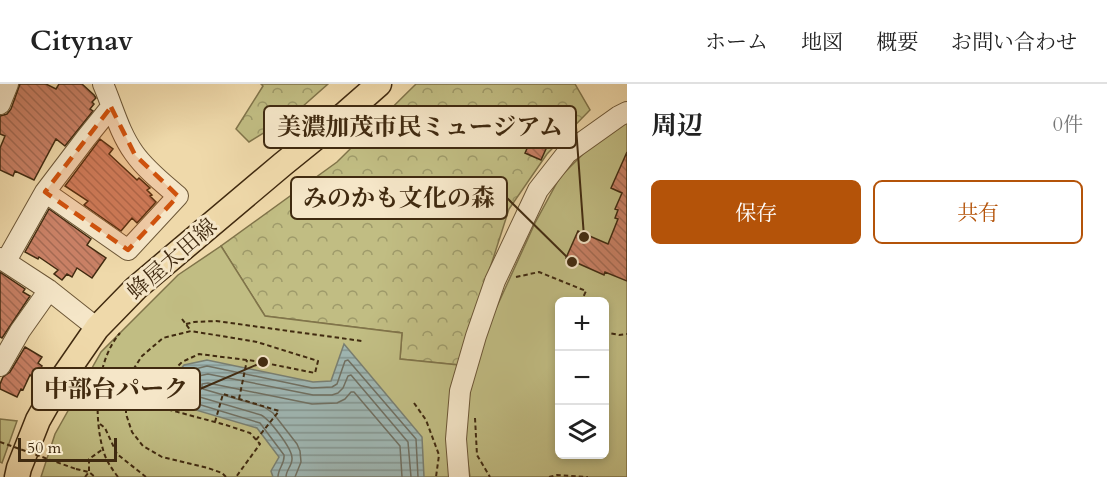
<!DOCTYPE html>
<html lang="ja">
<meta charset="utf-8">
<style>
:root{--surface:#fff;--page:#f2f2f2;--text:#222;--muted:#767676;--line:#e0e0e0;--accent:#b45309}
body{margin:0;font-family:Cardo,"Noto Serif JP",serif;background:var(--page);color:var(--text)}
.controls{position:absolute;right:18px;bottom:18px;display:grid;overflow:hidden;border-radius:9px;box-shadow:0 3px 9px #0003}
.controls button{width:54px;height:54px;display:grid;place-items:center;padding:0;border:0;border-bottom:2px solid var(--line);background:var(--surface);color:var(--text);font:30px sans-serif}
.scale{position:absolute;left:18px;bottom:15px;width:99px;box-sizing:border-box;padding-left:6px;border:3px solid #402a10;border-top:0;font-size:16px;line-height:21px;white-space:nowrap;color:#402a10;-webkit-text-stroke:4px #f5e6c8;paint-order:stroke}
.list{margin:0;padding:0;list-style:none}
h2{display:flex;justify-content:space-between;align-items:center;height:78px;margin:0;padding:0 24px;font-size:26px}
h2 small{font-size:20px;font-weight:400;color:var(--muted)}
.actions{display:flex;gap:12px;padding:18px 24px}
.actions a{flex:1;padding:14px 0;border:2px solid var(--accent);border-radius:9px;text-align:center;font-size:21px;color:var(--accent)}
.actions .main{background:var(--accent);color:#fff}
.icon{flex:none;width:33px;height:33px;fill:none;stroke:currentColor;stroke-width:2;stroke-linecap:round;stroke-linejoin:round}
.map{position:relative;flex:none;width:627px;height:393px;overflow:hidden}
header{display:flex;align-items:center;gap:36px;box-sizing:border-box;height:84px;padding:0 30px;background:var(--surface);border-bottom:2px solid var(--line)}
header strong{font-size:28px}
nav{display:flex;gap:33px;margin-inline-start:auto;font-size:21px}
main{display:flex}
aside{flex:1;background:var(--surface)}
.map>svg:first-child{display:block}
.forest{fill:url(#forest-crowns);stroke:#80744a;stroke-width:1.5}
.green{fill:#c1bd83;stroke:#80744a;stroke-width:1.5;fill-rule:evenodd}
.water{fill:url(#water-rules);stroke:#797f72;stroke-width:1.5}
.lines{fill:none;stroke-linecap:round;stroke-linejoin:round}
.shore{stroke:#707062;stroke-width:1.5}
.building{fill:url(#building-back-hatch);stroke:#402a10;stroke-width:1.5}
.minor-casing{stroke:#6c5636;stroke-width:22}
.major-casing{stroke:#402a10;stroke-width:27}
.path{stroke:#402a10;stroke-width:2;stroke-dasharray:4.5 3;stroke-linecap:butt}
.minor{stroke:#f5e6c8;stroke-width:20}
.major{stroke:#efd9aa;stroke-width:24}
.path-bridge{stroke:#402a10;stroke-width:2;stroke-dasharray:4.5 3;stroke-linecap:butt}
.marked{fill:#cf520d;fill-opacity:0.2;stroke:#cf520d;stroke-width:4.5;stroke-dasharray:12 8;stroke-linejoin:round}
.labels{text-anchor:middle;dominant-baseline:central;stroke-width:6;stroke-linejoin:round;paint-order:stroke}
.street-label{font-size:22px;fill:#402a10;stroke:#f5e6c8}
.leader{fill:none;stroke:#402a10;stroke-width:2}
.callout-dot{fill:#402a10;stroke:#f5e6c8;stroke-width:2}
.callout{fill:#f5e6c8;stroke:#402a10;stroke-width:2}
.callout-label{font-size:24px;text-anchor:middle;font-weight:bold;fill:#402a10}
</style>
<header>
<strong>Citynav</strong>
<nav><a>ホーム</a><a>地図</a><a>概要</a><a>お問い合わせ</a></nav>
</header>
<main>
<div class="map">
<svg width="627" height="393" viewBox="0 0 627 393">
<defs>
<pattern id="forest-crowns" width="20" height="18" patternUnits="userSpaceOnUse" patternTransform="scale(1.5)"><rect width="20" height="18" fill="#c1bd83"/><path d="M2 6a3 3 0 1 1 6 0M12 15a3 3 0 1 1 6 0" fill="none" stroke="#9e9a6a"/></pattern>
<pattern id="water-rules" width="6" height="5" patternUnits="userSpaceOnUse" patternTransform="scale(1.5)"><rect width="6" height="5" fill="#9fb7b4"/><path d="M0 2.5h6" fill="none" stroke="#839591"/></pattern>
<pattern id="building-back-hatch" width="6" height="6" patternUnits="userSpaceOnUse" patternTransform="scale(1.5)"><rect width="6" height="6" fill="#ca8166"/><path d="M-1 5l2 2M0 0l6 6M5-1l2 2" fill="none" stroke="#a56a53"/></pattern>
</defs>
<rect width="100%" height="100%" fill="#efd9aa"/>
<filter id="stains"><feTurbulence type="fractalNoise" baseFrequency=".00333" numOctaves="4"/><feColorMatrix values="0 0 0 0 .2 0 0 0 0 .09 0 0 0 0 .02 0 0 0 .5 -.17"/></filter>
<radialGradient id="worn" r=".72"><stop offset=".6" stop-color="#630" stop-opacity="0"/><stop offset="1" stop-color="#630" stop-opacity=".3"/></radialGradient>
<path class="forest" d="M 261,0 L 328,0 L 293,31 L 249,58 L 236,45 L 263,2 Z
M 416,0 L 575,0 L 590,26 L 547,70 L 509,125 L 459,281 L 400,275 L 402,249 L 265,232 L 221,162 L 337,78 Z"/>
<path class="green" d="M 627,39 L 627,393 L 470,393 L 465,358 L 472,285 L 493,231 L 535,139 L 560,93 L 599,54 ZM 560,218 L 604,218 L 604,370 L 560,370 Z
M 221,162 L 265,232 L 402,249 L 400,275 L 459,281 L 450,393 L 41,393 L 55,350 L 101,268 L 178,191 Z
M 0,335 L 17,337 L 2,379 L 0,378 Z"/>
<path class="water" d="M 344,260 L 422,353 L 424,393 L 273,393 L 271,387 L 279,373 L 257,344 L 172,319 L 170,304 L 171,297 L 184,281 L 207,276 L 313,298 L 331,297 Z"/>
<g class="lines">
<path class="shore" d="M 278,393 C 278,384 285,380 284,371 L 260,339 L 178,314 L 177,299 L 187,287 L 207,282 L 312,304 L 332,303 L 337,300 L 345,277 L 348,276 L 416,355 L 418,393
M 286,393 C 286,386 292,382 292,375 C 293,365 269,335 261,331 L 186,309 C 180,295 197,292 208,290 L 313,311 L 332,311 L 338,309 L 343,304 L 348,292 L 351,291 L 408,358 L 411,393
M 295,393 L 301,378 L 300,367 L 297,360 L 273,329 L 264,323 L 203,305 L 202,303 L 202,300 L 208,299 L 312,320 L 337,319 L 345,315 L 351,308 L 354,308 L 400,362 L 402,393"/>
</g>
<path class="building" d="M 20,0 L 46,0 L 56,5 L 59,0 L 82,0 L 94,11 L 96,14 L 92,18 L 94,20 L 90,25 L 93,27 L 65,62 L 56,55 L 34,96 L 15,87 L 13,92 L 0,86 L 0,64 L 5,52 L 0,50 L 0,32 L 7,30 L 11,25 Z
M 100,55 L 113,65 L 109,70 L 137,96 L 139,94 L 150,104 L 147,106 L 152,111 L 150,112 L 156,118 L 137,139 L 132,134 L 121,147 L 84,121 L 88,117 L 65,102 Z
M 530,58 L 546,65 L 541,76 L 525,69 Z
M 627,68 L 627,197 L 605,188 L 604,191 L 566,174 L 578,147 L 608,160 L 618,135 L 615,134 L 618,126 L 615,125 L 622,109 L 611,104 Z
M 49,125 L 91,155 L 87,161 L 106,174 L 92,194 L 77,184 L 72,193 L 67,190 L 62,196 L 54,190 L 58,186 L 39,173 L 38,175 L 25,168 Z
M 0,188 L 25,205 L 23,208 L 30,212 L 2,254 L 0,253 Z
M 25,263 L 42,273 L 38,279 L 42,282 L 34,294 L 30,291 L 23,306 L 21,305 L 17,313 L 0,305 L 0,300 L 3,293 L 10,288 Z"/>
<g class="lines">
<defs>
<path id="minor" d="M 0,20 L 8,0
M 45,108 L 128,166 L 178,112 C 163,99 146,86 134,69 C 119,48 113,23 103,0
M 0,174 L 49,206 L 97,244
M 6,177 L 45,108 L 86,54 L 111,23
M 0,282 L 20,247 L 49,206
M 459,393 L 456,355 L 460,307 L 476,252 L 495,197 L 538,106 L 567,69 L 619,32 L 627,28"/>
<path id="major" d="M 17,393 L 19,384 L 38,336 L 59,299 L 97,244 L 136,204 L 283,80 L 346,29 L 379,0"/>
</defs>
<use href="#minor" class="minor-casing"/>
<use href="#major" class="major-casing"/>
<path class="path" d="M 516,193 L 539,188 L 586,207 L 581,218
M 182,235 L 191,247
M 186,240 L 194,238 L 216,237 L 362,257
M 604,248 L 619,251 L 627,250
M 127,304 L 166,306
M 239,315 L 247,276
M 414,319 L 426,336 L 439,371 L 436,393
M 475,334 L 477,371 L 490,393
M 215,338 L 223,310 L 279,327 L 256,356
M 100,340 L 105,344 L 117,370 L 146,393
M 76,385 L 89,388 L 95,393
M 85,393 L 89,388 L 89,375 L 103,365
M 118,393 C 112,385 107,378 104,369 C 93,334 95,278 120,249
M 226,393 L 222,389 L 208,384 L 162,373 L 143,362 L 132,348 L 126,330 L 126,309 L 131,289 L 142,272 L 163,254 L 191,247 L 257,258 L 318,277 L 315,289 L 255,277 L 199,270 L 182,278 L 170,290 L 166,306 L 165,319 L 170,326 L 226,341 L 250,349 L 260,360 L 236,393
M 549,393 L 557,391 L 588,393"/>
<use href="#minor" class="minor"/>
<use href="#major" class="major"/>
<path class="path-bridge" d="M 0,358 L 76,385"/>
</g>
<path class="marked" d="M 111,23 L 135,71 L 178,112 L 128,166 L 45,108 Z"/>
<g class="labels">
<g class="street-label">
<text transform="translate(172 175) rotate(-41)">蜂屋太田線</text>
</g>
</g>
<path class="leader" d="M584 153L576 43M572 178L507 114M263 278L200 305"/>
<g class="callout-dot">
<circle cx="584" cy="153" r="6"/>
<circle cx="572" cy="178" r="6"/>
<circle cx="263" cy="278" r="6"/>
</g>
<g class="callout">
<rect x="264" y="22" width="312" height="42" rx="6"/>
<rect x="291" y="93" width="216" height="42" rx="6"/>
<rect x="32" y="284" width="168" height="42" rx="6"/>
</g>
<g class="callout-label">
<text x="420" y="51">美濃加茂市民ミュージアム</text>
<text x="399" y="122">みのかも文化の森</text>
<text x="116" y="313">中部台パーク</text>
</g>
<rect width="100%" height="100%" filter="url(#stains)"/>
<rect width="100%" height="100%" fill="url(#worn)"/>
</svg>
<div class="controls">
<button>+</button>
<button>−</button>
<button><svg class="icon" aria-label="layers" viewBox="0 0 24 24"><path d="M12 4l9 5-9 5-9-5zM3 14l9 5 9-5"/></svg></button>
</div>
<div class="scale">50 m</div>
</div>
<aside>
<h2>周辺<small>0件</small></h2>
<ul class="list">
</ul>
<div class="actions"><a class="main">保存</a><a>共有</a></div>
</aside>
</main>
